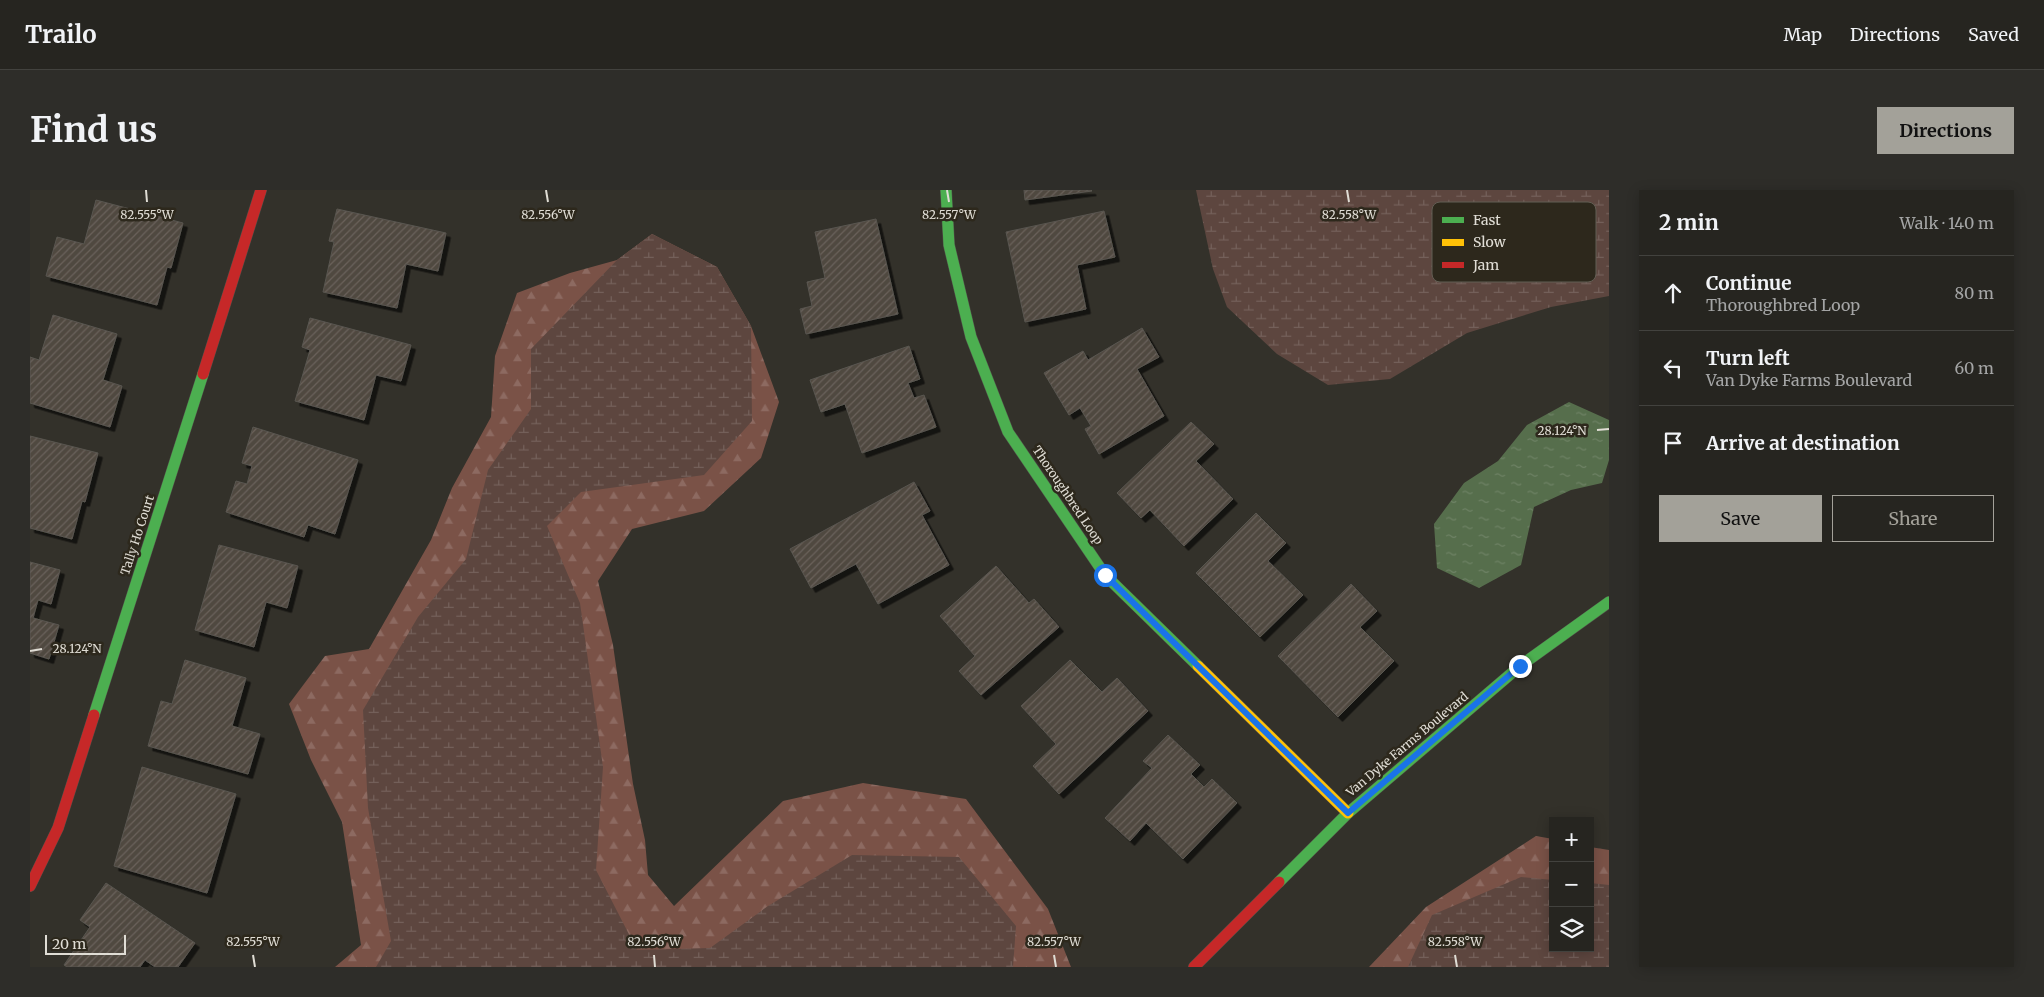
<!DOCTYPE html>
<meta charset="utf-8">
<style>
:root{--surface:#262520;--page:#2e2d29;--text:#f1f3f6;--muted:#a4a5a5;--line:#42423e;--accent:#a3a199}
body{margin:0;font-family:Merriweather,serif;background:var(--page);color:var(--text)}
.controls{position:absolute;right:15px;bottom:15px;display:grid;overflow:hidden;border-radius:0px;box-shadow:0 2px 12px #0003}
.controls button{width:45px;height:45px;display:grid;place-items:center;padding:0;border:0;border-bottom:1px solid var(--line);background:var(--surface);color:var(--text);font:25px sans-serif}
.scale{position:absolute;left:15px;bottom:12px;width:81px;box-sizing:border-box;padding-left:5px;border:2px solid #e0ddd5;border-top:0;font-size:14px;line-height:18px;white-space:nowrap;color:#e0ddd5;-webkit-text-stroke:4px #2d281c;paint-order:stroke}
.stop{position:absolute;width:15px;height:15px;margin:-11px;border:4px solid #1a73e8;border-radius:50%;background:#fff}
.stop.end{background:#1a73e8;border-color:#fff;box-shadow:0 1px 5px #0008}
.list{margin:0;padding:0;list-style:none}
h2{display:flex;justify-content:space-between;align-items:center;height:65px;margin:0;padding:0 20px;font-size:21px}
h2 small{font-size:16px;font-weight:400;color:var(--muted)}
.list li{display:grid;grid-template-columns:32px 1fr auto;gap:15px;align-items:center;box-sizing:border-box;height:75px;padding:0 20px;border-top:1px solid var(--line)}
.list b{display:block;font-size:19px;white-space:nowrap}
.list p{margin:0;font-size:16px;white-space:nowrap;color:var(--muted)}
.list em{font-size:16px;font-style:normal;color:var(--muted)}
.actions{display:flex;gap:10px;padding:15px 20px}
.actions a{flex:1;padding:11px 0;border:1px solid var(--accent);border-radius:0px;text-align:center;font-size:18px;color:var(--accent)}
.actions .main{background:var(--accent);color:#111}
.icon{flex:none;width:28px;height:28px;fill:none;stroke:currentColor;stroke-width:2;stroke-linecap:round;stroke-linejoin:round}
.map{position:relative;flex:none;width:1579px;height:777px;overflow:hidden;border-radius:0px}
header{display:flex;align-items:center;gap:30px;box-sizing:border-box;height:70px;padding:0 25px;background:var(--surface);border-bottom:1px solid var(--line)}
header strong{font-size:24px}
nav{display:flex;gap:28px;margin-inline-start:auto;font-size:18px}
.intro{display:flex;align-items:center;justify-content:space-between;box-sizing:border-box;height:120px;padding:0 30px}
h1{margin:0;font-size:35px}
.button{padding:12px 22px;border-radius:0px;background:var(--accent);color:#111;font-size:18px;font-weight:700}
main{display:flex;gap:30px;padding:0 30px}
aside{flex:1;background:var(--surface);border-radius:0px;box-shadow:0 2px 12px #0003}
.map>svg:first-child{display:block}
.forest{fill:url(#forest-firs)}
.wetland{fill:url(#wetland-marsh)}
.water{fill:url(#water-ripples)}
.building{fill:url(#building-hatch);stroke:#595650;filter:url(#shadow)}
.lines{fill:none;stroke-linecap:round;stroke-linejoin:round}
.fast-casing{stroke:#525049;stroke-width:12}
.slow-casing{stroke:#525049;stroke-width:12}
.jam-casing{stroke:#525049;stroke-width:12}
.fast{stroke:#4caf50;stroke-width:11}
.slow{stroke:#ffc107;stroke-width:11}
.jam{stroke:#c62828;stroke-width:11}
.route{stroke:#1a73e8;stroke-width:6}
.ticks{fill:none;stroke:#e0ddd5;stroke-width:2}
.labels{text-anchor:middle;dominant-baseline:central;stroke-width:5;stroke-linejoin:round;paint-order:stroke}
.street-label{font-size:12px;fill:#e0ddd5;stroke:#2d281c}
.key{fill:#2d281c;stroke:#635e54;stroke-width:1}
.key-label{font-size:14px;fill:#e0ddd5}
.ticks-label{font-size:12px;text-anchor:middle;fill:#e0ddd5;stroke:#2d281c;stroke-width:5;stroke-linejoin:round;paint-order:stroke}
</style>
<header>
<strong>Trailo</strong>
<nav><a>Map</a><a>Directions</a><a>Saved</a></nav>
</header>
<div class="intro"><h1>Find us</h1><a class="button">Directions</a></div>
<main>
<div class="map">
<svg width="1579" height="777" viewBox="0 0 1579 777">
<defs>
<pattern id="forest-firs" width="22" height="20" patternUnits="userSpaceOnUse" patternTransform="scale(1.25)"><rect width="22" height="20" fill="#7a5247"/><path d="M5 1l3.5 6h-7zM16 11l3.5 6h-7z" fill="#8d6a61"/></pattern>
<pattern id="wetland-marsh" width="20" height="14" patternUnits="userSpaceOnUse" patternTransform="scale(1.25)"><rect width="20" height="14" fill="#5d463f"/><path d="M1 5h8M5 5V1M11 12h8M15 12V8" fill="none" stroke="#74605a"/></pattern>
<pattern id="water-ripples" width="26" height="14" patternUnits="userSpaceOnUse" patternTransform="scale(1.25)"><rect width="26" height="14" fill="#566e4c"/><path d="M2 4q2-2 4 0t4 0M15 11q2-2 4 0t4 0" fill="none" stroke="#6e8265"/></pattern>
<pattern id="building-hatch" width="6" height="6" patternUnits="userSpaceOnUse" patternTransform="scale(1.25)"><rect width="6" height="6" fill="#504840"/><path d="M-1 1l2-2M0 6l6-6M5 7l2-2" fill="none" stroke="#69625b"/></pattern>
<filter id="shadow"><feDropShadow dx="4.5" dy="4.5" stdDeviation="0" flood-color="#0009"/></filter>
</defs>
<rect width="100%" height="100%" fill="#33312a"/>
<path class="forest" d="M 622,44 L 687,77 L 721,136 L 749,212 L 731,268 L 674,321 L 602,339 L 568,391 L 583,455 L 603,594 L 615,650 L 618,685 L 644,716 L 753,611 L 833,593 L 936,609 L 1018,719 L 1041,777 L 305,777 L 331,755 L 312,632 L 281,570 L 259,514 L 295,466 L 339,459 L 401,350 L 422,298 L 461,227 L 465,166 L 487,103 L 540,83 L 587,70 Z
M 1506,646 L 1523,649 L 1523,758 L 1560,758 L 1560,657 L 1579,660 L 1579,777 L 1339,777 L 1396,717 Z"/>
<path class="wetland" d="M 1166,0 L 1579,0 L 1579,106 L 1521,117 L 1437,143 L 1360,189 L 1298,195 L 1247,164 L 1197,117 L 1183,79 Z
M 622,44 L 687,77 L 721,136 L 722,231 L 674,285 L 551,302 L 517,336 L 550,413 L 573,577 L 566,680 L 607,760 L 680,758 L 738,716 L 822,665 L 929,667 L 986,736 L 983,777 L 346,777 L 361,751 L 338,618 L 333,520 L 388,427 L 436,369 L 458,280 L 501,219 L 501,159 L 587,70 Z
M 1491,687 L 1523,690 L 1523,758 L 1560,758 L 1560,693 L 1579,695 L 1579,777 L 1378,777 L 1402,725 Z"/>
<path class="water" d="M 1539,212 L 1579,230 L 1579,270 L 1572,293 L 1541,300 L 1504,317 L 1491,375 L 1449,398 L 1407,378 L 1404,334 L 1434,293 L 1468,271 L 1497,235 Z"/>
<path class="building" d="M 994,0 L 1061,0 L 1062,1 L 995,10 Z
M 66,10 L 153,33 L 141,78 L 137,77 L 127,115 L 16,86 L 27,47 L 54,54 Z
M 307,19 L 416,43 L 408,81 L 376,74 L 367,118 L 293,102 L 304,52 L 299,51 Z
M 1074,21 L 1085,67 L 1047,75 L 1056,119 L 995,132 L 976,42 Z
M 846,29 L 868,124 L 776,144 L 770,119 L 782,116 L 777,92 L 795,88 L 785,42 Z
M 23,125 L 87,144 L 73,190 L 92,196 L 80,237 L 0,213 L 0,167 L 9,170 Z
M 280,128 L 381,155 L 371,191 L 346,185 L 334,230 L 265,211 L 280,160 L 272,157 Z
M 1112,138 L 1129,167 L 1107,179 L 1134,226 L 1069,264 L 1055,239 L 1061,236 L 1050,218 L 1039,225 L 1014,183 L 1053,161 L 1058,170 Z
M 879,156 L 890,189 L 878,193 L 884,208 L 894,205 L 906,237 L 832,263 L 815,214 L 791,222 L 780,190 Z
M 1161,232 L 1184,254 L 1166,271 L 1203,309 L 1154,356 L 1120,320 L 1111,328 L 1087,303 Z
M 223,237 L 328,270 L 305,344 L 278,335 L 274,347 L 196,322 L 206,291 L 217,294 L 222,276 L 212,273 Z
M 0,246 L 68,263 L 55,312 L 52,311 L 42,349 L 0,338 Z
M 884,292 L 900,321 L 892,325 L 919,375 L 848,414 L 826,374 L 781,398 L 760,359 Z
M 1226,323 L 1256,353 L 1238,371 L 1273,405 L 1230,447 L 1166,383 Z
M 189,355 L 268,376 L 257,418 L 236,412 L 224,457 L 165,440 Z
M 0,372 L 30,380 L 21,414 L 8,410 L 3,428 L 29,435 L 19,469 L 0,463 Z
M 966,376 L 999,413 L 1004,409 L 1029,437 L 951,505 L 929,481 L 945,466 L 910,426 Z
M 1321,394 L 1347,421 L 1330,437 L 1364,471 L 1308,527 L 1248,466 Z
M 155,470 L 216,488 L 202,536 L 230,544 L 218,584 L 118,556 L 131,511 L 142,514 Z
M 1040,470 L 1072,502 L 1087,488 L 1118,521 L 1029,604 L 1003,576 L 1026,554 L 991,516 Z
M 1138,545 L 1170,575 L 1161,584 L 1174,597 L 1182,589 L 1207,613 L 1153,669 L 1116,633 L 1100,651 L 1075,628 L 1122,578 L 1113,571 Z
M 112,577 L 206,604 L 177,703 L 84,676 Z
M 76,693 L 165,753 L 148,777 L 125,777 L 115,770 L 110,777 L 37,777 L 34,775 L 60,737 L 50,730 Z"/>
<g class="lines">
<defs>
<path id="fast" d="M 916,0 L 919,55 L 941,147 L 978,242 L 1075,385 L 1168,476
M 64,525 L 173,184
M 1249,692 L 1318,623 L 1490,476 L 1579,412"/>
<path id="slow" d="M 1168,476 L 1318,623"/>
<path id="jam" d="M 173,184 L 231,0
M 0,696 L 28,638 L 64,525
M 1164,777 L 1249,692"/>
</defs>
<use href="#fast" class="fast-casing"/>
<use href="#slow" class="slow-casing"/>
<use href="#jam" class="jam-casing"/>
<use href="#fast" class="fast"/>
<use href="#slow" class="slow"/>
<use href="#jam" class="jam"/>
</g>
<g class="lines">
<path class="route" d="M 1075,385 L 1318,623 L 1490,476"/>
</g>
<path class="ticks" d="M 116,0 L 117,12M 516,0 L 518,12M 917,0 L 919,12M 1317,0 L 1319,12M 1567,240 L 1579,239M 0,461 L 12,459M 223,765 L 225,777M 624,765 L 625,777M 1024,765 L 1026,777M 1425,765 L 1427,777"/>
<g class="labels">
<g class="street-label">
<text transform="translate(1038 305) rotate(56)">Thoroughbred Loop</text>
<text transform="translate(107 345) rotate(-72)">Tally Ho Court</text>
<text transform="translate(1377 554) rotate(-40)">Van Dyke Farms Boulevard</text>
</g>
</g>
<rect x="1402" y="12" width="164" height="80" rx="8" class="key"/>
<rect x="1412" y="27" width="22" height="6" fill="#4caf50"/>
<rect x="1412" y="49" width="22" height="7" fill="#ffc107"/>
<rect x="1412" y="72" width="22" height="6" fill="#c62828"/>
<g class="key-label">
<text x="1443" y="35">Fast</text>
<text x="1443" y="57">Slow</text>
<text x="1443" y="80">Jam</text>
</g>
<g class="ticks-label">
<text x="117" y="29">82.555°W</text>
<text x="518" y="29">82.556°W</text>
<text x="919" y="29">82.557°W</text>
<text x="1319" y="29">82.558°W</text>
<text x="1532" y="245">28.124°N</text>
<text x="47" y="463">28.124°N</text>
<text x="223" y="756">82.555°W</text>
<text x="624" y="756">82.556°W</text>
<text x="1024" y="756">82.557°W</text>
<text x="1425" y="756">82.558°W</text>
</g>
</svg>
<div class="controls">
<button>+</button>
<button>−</button>
<button><svg class="icon" aria-label="layers" viewBox="0 0 24 24"><path d="M12 4l9 5-9 5-9-5zM3 14l9 5 9-5"/></svg></button>
</div>
<div class="scale">20 m</div>
<div class="stop" style="left:1075px;top:385px"></div>
<div class="stop end" style="left:1490px;top:476px"></div>
</div>
<aside>
<h2>2 min<small>Walk · 140 m</small></h2>
<ul class="list">
<li><svg class="icon" aria-label="ahead" viewBox="0 0 24 24"><path d="M12 20V5M6 11l6-6 6 6"/></svg><div><b>Continue</b><p>Thoroughbred Loop</p></div><em>80 m</em></li>
<li><svg class="icon" aria-label="left" viewBox="0 0 24 24"><path d="M17 20v-9H6M10 6l-5 5 5 5"/></svg><div><b>Turn left</b><p>Van Dyke Farms Boulevard</p></div><em>60 m</em></li>
<li><svg class="icon" aria-label="arrive" viewBox="0 0 24 24"><path d="M6 21V4h12l-3 4 3 4H6"/></svg><div><b>Arrive at destination</b></div></li>
</ul>
<div class="actions"><a class="main">Save</a><a>Share</a></div>
</aside>
</main>
